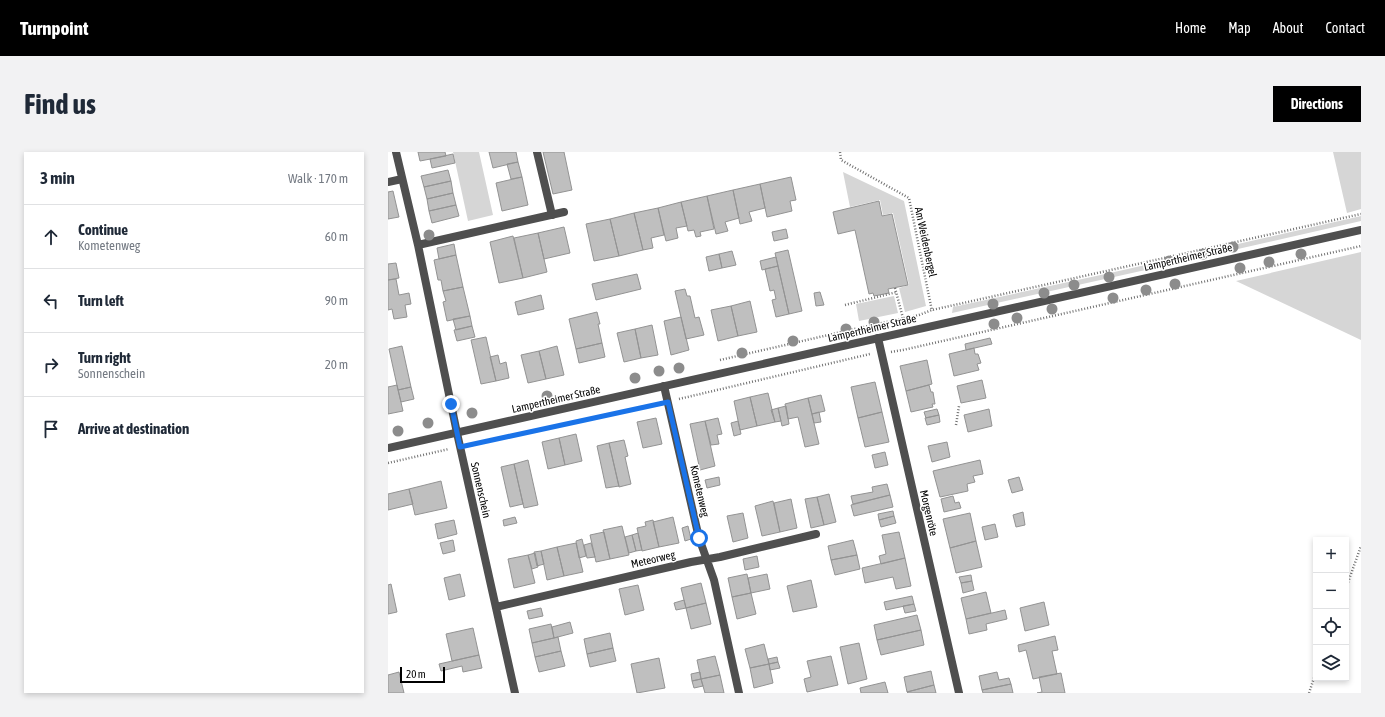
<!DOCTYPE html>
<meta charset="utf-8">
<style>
:root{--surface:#fff;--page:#f2f2f3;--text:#1f2937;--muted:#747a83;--line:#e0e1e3;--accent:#000}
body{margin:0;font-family:"Asap Condensed",sans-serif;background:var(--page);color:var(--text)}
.controls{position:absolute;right:12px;bottom:12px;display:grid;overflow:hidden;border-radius:0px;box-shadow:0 2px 6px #0003}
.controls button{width:36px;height:36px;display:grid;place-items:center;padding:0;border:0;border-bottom:1px solid var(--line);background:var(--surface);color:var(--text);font:20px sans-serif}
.scale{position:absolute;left:12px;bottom:10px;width:45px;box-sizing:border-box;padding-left:4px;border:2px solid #000;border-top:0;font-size:11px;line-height:14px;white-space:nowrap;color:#000;-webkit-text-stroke:3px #fff;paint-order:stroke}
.stop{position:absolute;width:12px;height:12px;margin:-9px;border:3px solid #1a73e8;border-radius:50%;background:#fff}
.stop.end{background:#1a73e8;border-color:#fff;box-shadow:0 1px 4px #0008}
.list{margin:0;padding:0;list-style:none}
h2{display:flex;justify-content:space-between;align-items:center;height:52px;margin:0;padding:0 16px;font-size:17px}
h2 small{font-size:13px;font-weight:400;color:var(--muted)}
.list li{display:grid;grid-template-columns:26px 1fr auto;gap:12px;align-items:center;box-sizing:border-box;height:64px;padding:0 16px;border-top:1px solid var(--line)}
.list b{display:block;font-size:15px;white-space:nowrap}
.list p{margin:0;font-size:13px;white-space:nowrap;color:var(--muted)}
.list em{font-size:13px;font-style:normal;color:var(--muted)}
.icon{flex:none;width:22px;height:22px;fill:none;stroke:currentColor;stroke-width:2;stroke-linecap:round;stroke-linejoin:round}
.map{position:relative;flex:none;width:973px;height:541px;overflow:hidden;border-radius:0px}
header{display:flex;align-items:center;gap:24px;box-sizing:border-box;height:56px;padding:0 20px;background:var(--accent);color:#fff}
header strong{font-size:19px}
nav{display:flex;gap:22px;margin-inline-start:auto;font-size:14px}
.intro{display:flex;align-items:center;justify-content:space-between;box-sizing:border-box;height:96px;padding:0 24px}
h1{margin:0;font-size:28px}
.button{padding:10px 18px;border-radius:0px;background:var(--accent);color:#fff;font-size:14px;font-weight:700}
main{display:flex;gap:24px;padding:0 24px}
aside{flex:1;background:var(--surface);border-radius:0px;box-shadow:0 2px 6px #0003}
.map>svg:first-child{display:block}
.green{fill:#d6d6d6}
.building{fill:#bfbfbf;stroke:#939393}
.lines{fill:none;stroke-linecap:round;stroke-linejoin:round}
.path{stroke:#717171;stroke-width:2.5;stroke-dasharray:1 2;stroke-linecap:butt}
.service{stroke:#4f4f4f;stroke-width:8}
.minor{stroke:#4f4f4f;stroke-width:8}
.tertiary{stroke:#4f4f4f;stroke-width:8}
.tree{fill:#8c8c8c}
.route{stroke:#1a73e8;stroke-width:5}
.labels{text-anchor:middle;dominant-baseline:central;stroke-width:3;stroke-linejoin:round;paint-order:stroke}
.street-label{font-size:11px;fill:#000;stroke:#fff}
</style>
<header>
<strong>Turnpoint</strong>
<nav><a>Home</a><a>Map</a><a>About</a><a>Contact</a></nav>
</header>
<div class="intro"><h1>Find us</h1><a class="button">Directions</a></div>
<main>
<aside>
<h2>3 min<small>Walk · 170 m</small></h2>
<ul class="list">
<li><svg class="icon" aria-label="ahead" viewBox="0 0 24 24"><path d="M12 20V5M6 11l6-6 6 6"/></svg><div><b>Continue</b><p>Kometenweg</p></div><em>60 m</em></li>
<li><svg class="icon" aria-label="left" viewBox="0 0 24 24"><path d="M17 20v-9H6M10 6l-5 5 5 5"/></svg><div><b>Turn left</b></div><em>90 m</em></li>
<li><svg class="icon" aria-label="right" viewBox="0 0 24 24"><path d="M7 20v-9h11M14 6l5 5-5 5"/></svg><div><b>Turn right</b><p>Sonnenschein</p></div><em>20 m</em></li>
<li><svg class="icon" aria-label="arrive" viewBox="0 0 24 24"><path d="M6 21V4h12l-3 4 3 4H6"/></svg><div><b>Arrive at destination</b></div></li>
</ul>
</aside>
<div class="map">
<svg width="973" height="541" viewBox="0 0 973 541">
<rect width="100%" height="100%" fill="#fff"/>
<path class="green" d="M 65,0 L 91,0 L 105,63 L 80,69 Z
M 945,0 L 973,0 L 973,57 L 959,61 Z
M 455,20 L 516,49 L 538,154 L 517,160 L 511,136 L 521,133 L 505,61 L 495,63 L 492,48 L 462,55 Z
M 973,64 L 973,69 L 762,117 L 564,161 L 565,155 L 722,121 Z
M 973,100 L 973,188 L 848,129 Z
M 506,144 L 510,161 L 471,169 L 468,152 Z"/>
<path class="building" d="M 30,0 L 57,0 L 58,4 L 32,9 Z
M 101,0 L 128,0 L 130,10 L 105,16 Z
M 155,0 L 176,0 L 184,38 L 165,42 Z
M 65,2 L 67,11 L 44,16 L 42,7 Z
M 130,10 L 134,25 L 123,27 L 119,12 Z
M 60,18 L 63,29 L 36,35 L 33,24 Z
M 134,25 L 140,53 L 114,59 L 108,31 Z
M 403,25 L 408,48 L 402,49 L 404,59 L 379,65 L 372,32 Z
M 63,29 L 65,41 L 39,47 L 36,35 Z
M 372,32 L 377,56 L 361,60 L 364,69 L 352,72 L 345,38 Z
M 345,38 L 351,66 L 337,70 L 340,79 L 328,82 L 319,44 Z
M 5,39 L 11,65 L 0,67 L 0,40 Z
M 65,41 L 68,53 L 41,59 L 39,47 Z
M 319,44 L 326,77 L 312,80 L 313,84 L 308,85 L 306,78 L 300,79 L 293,50 Z
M 491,49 L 494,64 L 504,62 L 520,133 L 500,137 L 501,141 L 486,144 L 485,141 L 481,142 L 467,78 L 450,82 L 445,60 Z
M 293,50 L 299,74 L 288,76 L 290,86 L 278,89 L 270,56 Z
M 68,53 L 71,64 L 44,71 L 41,59 Z
M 270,56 L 276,83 L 263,86 L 265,96 L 255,98 L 246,61 Z
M 246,61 L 255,98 L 231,104 L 222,67 Z
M 222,67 L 231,104 L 206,109 L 198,72 Z
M 176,75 L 182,101 L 156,107 L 150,81 Z
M 398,77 L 400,86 L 386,89 L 384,80 Z
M 150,81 L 159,120 L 135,126 L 126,86 Z
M 125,84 L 135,126 L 111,131 L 102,90 Z
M 66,92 L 68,103 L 51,107 L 49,96 Z
M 400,98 L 414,159 L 401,162 L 387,101 Z
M 344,99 L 348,113 L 334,116 L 331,102 Z
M 331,102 L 334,116 L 321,119 L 318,105 Z
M 68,103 L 75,135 L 55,139 L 53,128 L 50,128 L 46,108 Z
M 388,105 L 390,114 L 374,118 L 372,109 Z
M 8,111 L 11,126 L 0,128 L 0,112 Z
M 390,114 L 401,162 L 388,165 L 384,148 L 388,147 L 386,138 L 382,139 L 377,117 Z
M 249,122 L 253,137 L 208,148 L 204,132 Z
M 8,127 L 11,143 L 21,141 L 23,152 L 17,153 L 19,165 L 6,167 L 4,157 L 0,158 L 0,128 Z
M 75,135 L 82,164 L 59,169 L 55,150 L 58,149 L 55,139 Z
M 297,137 L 299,144 L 302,144 L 307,166 L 311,165 L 316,183 L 298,187 L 287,139 Z
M 432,140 L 436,153 L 428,154 L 426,141 Z
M 153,143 L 156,157 L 130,163 L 127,150 Z
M 362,149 L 369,180 L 350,184 L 343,154 Z
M 343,154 L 350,184 L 330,189 L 323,158 Z
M 209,160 L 212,172 L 210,172 L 214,191 L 188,197 L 181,167 Z
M 82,164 L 84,174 L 68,178 L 65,167 Z
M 293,165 L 301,198 L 283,203 L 276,169 Z
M 264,173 L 270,203 L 253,206 L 247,177 Z
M 84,174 L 87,185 L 69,189 L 66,178 Z
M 247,177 L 253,206 L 236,210 L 229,181 Z
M 98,185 L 108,229 L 93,232 L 83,188 Z
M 602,186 L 604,192 L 578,198 L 577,192 Z
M 214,191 L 217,205 L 191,211 L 188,197 Z
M 14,194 L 23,235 L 10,238 L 1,197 Z
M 169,194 L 176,223 L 158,227 L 151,199 Z
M 586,196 L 587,202 L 590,202 L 593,211 L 589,212 L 591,218 L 566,224 L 561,202 Z
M 151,199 L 158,227 L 140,231 L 133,203 Z
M 110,203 L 112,212 L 118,210 L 121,226 L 108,229 L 102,205 Z
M 539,208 L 544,232 L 518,239 L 512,214 Z
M 594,228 L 598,246 L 573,251 L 569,234 Z
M 487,230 L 494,260 L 470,266 L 463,235 Z
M 9,233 L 15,259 L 0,262 L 0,235 Z
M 541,233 L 543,240 L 545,240 L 547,252 L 544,252 L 545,255 L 523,260 L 518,239 Z
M 23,235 L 26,247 L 13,250 L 10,238 Z
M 380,241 L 387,270 L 369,274 L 362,245 Z
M 433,243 L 437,259 L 424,262 L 420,246 Z
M 362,245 L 369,274 L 352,278 L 346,249 Z
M 420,246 L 431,292 L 417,295 L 410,265 L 400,267 L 397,252 Z
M 398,254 L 401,272 L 394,274 L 390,256 Z
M 390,256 L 393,269 L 387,270 L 383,258 Z
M 549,257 L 551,263 L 538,266 L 536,260 Z
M 601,257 L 604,274 L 580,280 L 576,263 Z
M 431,260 L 433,270 L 426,271 L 424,262 Z
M 494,260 L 501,290 L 477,295 L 470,266 Z
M 551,263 L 552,270 L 539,273 L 537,266 Z
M 268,266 L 274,292 L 255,296 L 249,270 Z
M 330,266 L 334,282 L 329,283 L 331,292 L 323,293 L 317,269 Z
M 317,269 L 327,314 L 312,318 L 302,272 Z
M 350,269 L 353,282 L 346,284 L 343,271 Z
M 188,282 L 194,309 L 177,313 L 171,286 Z
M 171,286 L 177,313 L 160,317 L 154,290 Z
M 236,288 L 240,304 L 237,305 L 243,332 L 231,335 L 221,291 Z
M 559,290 L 562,305 L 544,310 L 540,294 Z
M 221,291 L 231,334 L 218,336 L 209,294 Z
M 497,300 L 500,313 L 487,316 L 484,303 Z
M 140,308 L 150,353 L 136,356 L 126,312 Z
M 592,308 L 595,322 L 585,324 L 587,330 L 579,332 L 580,339 L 552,345 L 545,319 Z
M 126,312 L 135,352 L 122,355 L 113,315 Z
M 331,325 L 332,333 L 319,336 L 317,328 Z
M 631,325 L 635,338 L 624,341 L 620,328 Z
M 53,329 L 59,356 L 27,363 L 21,337 Z
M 499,332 L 502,343 L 465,352 L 463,344 L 485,340 L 484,335 Z
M 21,337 L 25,352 L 0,358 L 0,342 Z
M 441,342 L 448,370 L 436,373 L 429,345 Z
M 502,343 L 505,355 L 466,364 L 463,353 Z
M 565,344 L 567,351 L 571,350 L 573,356 L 556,360 L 553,347 Z
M 429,345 L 436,373 L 423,376 L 417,347 Z
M 403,347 L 409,376 L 392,380 L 386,351 Z
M 385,349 L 392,380 L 374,384 L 367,354 Z
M 505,359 L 506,364 L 491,368 L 490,362 Z
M 635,360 L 637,373 L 628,375 L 625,363 Z
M 355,361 L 360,386 L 345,390 L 339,364 Z
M 582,361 L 588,389 L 562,396 L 555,367 Z
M 506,364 L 508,371 L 493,375 L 491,368 Z
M 127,365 L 129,371 L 116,374 L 115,368 Z
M 285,365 L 291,391 L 271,395 L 265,370 Z
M 66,368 L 69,382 L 50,387 L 47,372 Z
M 265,368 L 271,395 L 254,399 L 249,376 L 258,374 L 257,370 Z
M 607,372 L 610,385 L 597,388 L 594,375 Z
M 234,374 L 241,403 L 222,407 L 215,378 Z
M 300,374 L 303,387 L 297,389 L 294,376 Z
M 216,380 L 222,407 L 208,410 L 202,383 Z
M 511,380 L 517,406 L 493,412 L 491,404 L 498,402 L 494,383 Z
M 250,381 L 254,398 L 248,399 L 244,383 Z
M 244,383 L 248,399 L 241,401 L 237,385 Z
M 194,387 L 198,404 L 191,406 L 188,389 Z
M 65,388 L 67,399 L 55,402 L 52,391 Z
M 465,388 L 469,403 L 443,408 L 440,394 Z
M 588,389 L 594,415 L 568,421 L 562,396 Z
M 188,391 L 195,420 L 176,424 L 169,395 Z
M 203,391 L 207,405 L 199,406 L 196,393 Z
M 169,395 L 176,424 L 159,428 L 153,399 Z
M 153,399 L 156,412 L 149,414 L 146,400 Z
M 147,401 L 150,415 L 144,417 L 140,403 Z
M 140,403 L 147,431 L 126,436 L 120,407 Z
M 469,403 L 472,417 L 447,423 L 443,408 Z
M 369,404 L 371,415 L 357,418 L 355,407 Z
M 517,406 L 523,434 L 508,437 L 505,425 L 477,431 L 474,416 Z
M 72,422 L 77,444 L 61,448 L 56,426 Z
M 359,422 L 363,441 L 344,445 L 340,426 Z
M 379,422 L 382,437 L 363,441 L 360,426 Z
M 583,423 L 584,429 L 573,431 L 571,425 Z
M 423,428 L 429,455 L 405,460 L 399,434 Z
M 584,429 L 586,438 L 575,441 L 573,431 Z
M 313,431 L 318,451 L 298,456 L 293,436 Z
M 3,432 L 9,460 L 0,462 L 0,433 Z
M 250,433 L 256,458 L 237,463 L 231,437 Z
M 598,440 L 603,461 L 578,467 L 573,446 Z
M 363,441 L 368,462 L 349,467 L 344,445 Z
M 524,444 L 526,452 L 498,458 L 496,450 Z
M 296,448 L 298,456 L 288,458 L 286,451 Z
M 656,450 L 661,473 L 637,479 L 632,456 Z
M 318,451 L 323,472 L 303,477 L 298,456 Z
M 526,452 L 528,459 L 517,461 L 515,454 Z
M 153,456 L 155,464 L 141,467 L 139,459 Z
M 617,458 L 619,467 L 598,472 L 599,478 L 581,482 L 578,467 Z
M 529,463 L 533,478 L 489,488 L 486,473 Z
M 182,470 L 185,481 L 166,486 L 164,475 Z
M 163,472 L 166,486 L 144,491 L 141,477 Z
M 85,476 L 91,503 L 64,509 L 58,482 Z
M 533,478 L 536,493 L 493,503 L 489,488 Z
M 222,481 L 225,496 L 199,502 L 196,487 Z
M 667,484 L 670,498 L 664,499 L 669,522 L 645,527 L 638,498 L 631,500 L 630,493 Z
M 170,485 L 173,499 L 147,505 L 144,491 Z
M 471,491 L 479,527 L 460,532 L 452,495 Z
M 376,492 L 381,512 L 362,516 L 357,497 Z
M 225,496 L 228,509 L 202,515 L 199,502 Z
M 173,499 L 177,514 L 151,520 L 147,505 Z
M 91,503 L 94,516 L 75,520 L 74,514 L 53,519 L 51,512 Z
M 327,504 L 332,523 L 313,527 L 309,508 Z
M 443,504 L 450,533 L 419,540 L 416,527 L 423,525 L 419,509 Z
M 389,505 L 390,510 L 381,512 L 380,507 Z
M 271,506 L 277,536 L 249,541 L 243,512 Z
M 390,510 L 392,516 L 382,518 L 381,512 Z
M 381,512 L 385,531 L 366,536 L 362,516 Z
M 543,519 L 546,533 L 519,540 L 516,525 Z
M 11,520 L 16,541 L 0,541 L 0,523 Z
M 312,520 L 313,527 L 304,529 L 303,522 Z
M 609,520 L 611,528 L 621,526 L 623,532 L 594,538 L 591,524 Z
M 673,521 L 677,541 L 649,541 L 654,540 L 651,525 Z
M 332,523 L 336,541 L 317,541 L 313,527 Z
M 313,527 L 315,534 L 306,536 L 304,529 Z
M 497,530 L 500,541 L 473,541 L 472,536 Z
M 623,532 L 625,541 L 595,541 L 594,538 Z
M 546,533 L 548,541 L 520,541 L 519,540 Z"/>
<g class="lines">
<path class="path" d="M 452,0 L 453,8 L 521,46 L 544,159
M 507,136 L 515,166
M 457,153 L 509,140
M 503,200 L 515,198 L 973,94
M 332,208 L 462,178 L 531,163 L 544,158 L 973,62
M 291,247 L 482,202
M 568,273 L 571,254
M 81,293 L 270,252
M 0,311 L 61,297
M 958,436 L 973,394
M 921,541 L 928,520"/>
<path class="service" d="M 149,0 L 164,63"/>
<path class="minor" d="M 8,0 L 30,93 L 69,281 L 127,541
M 0,30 L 14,27
M 30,93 L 176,60
M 490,186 L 571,541
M 276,234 L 311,386 L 326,428 L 351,541
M 108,455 L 303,410 L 332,405 L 428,382"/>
<path class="tertiary" d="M 0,296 L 973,78"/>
</g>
<g class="tree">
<circle cx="41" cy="83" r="5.5"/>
<circle cx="845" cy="95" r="5.5"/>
<circle cx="815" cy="102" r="5.5"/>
<circle cx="913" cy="102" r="5.5"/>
<circle cx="781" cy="109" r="5.5"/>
<circle cx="881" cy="110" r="5.5"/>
<circle cx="852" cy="116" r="5.5"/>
<circle cx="721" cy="125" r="5.5"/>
<circle cx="787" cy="132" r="5.5"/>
<circle cx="686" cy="133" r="5.5"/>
<circle cx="758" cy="138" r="5.5"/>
<circle cx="656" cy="141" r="5.5"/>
<circle cx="725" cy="146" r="5.5"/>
<circle cx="605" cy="152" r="5.5"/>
<circle cx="664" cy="157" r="5.5"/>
<circle cx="629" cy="166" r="5.5"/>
<circle cx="486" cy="170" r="5.5"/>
<circle cx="606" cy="172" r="5.5"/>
<circle cx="458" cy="177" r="5.5"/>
<circle cx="405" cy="189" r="5.5"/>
<circle cx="354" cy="201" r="5.5"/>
<circle cx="291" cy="216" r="5.5"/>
<circle cx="271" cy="219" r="5.5"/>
<circle cx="247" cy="226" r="5.5"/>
<circle cx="159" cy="244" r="5.5"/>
<circle cx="84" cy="261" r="5.5"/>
<circle cx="40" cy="271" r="5.5"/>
<circle cx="10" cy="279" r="5.5"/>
</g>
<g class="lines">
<path class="route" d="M 63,252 L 72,295 L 280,250 L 311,386"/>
</g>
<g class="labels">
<g class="street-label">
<text transform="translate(538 90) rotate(78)">Am Weidenbergel</text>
<text transform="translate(800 105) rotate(-13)">Lampertheimer Straße</text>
<text transform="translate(484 176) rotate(-13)">Lampertheimer Straße</text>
<text transform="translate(168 247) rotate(-13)">Lampertheimer Straße</text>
<text transform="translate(93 338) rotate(77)">Sonnenschein</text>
<text transform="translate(312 339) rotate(77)">Kometenweg</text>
<text transform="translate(541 361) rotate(77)">Morgenröte</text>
<text transform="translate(265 407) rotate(-13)">Meteorweg</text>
</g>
</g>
</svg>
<div class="controls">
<button>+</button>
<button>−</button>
<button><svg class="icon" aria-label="locate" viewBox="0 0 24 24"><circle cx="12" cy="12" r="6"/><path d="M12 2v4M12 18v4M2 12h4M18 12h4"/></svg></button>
<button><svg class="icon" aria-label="layers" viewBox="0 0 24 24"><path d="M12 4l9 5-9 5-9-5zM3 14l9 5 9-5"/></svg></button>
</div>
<div class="scale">20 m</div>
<div class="stop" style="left:311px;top:386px"></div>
<div class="stop end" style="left:63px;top:252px"></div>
</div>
</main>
